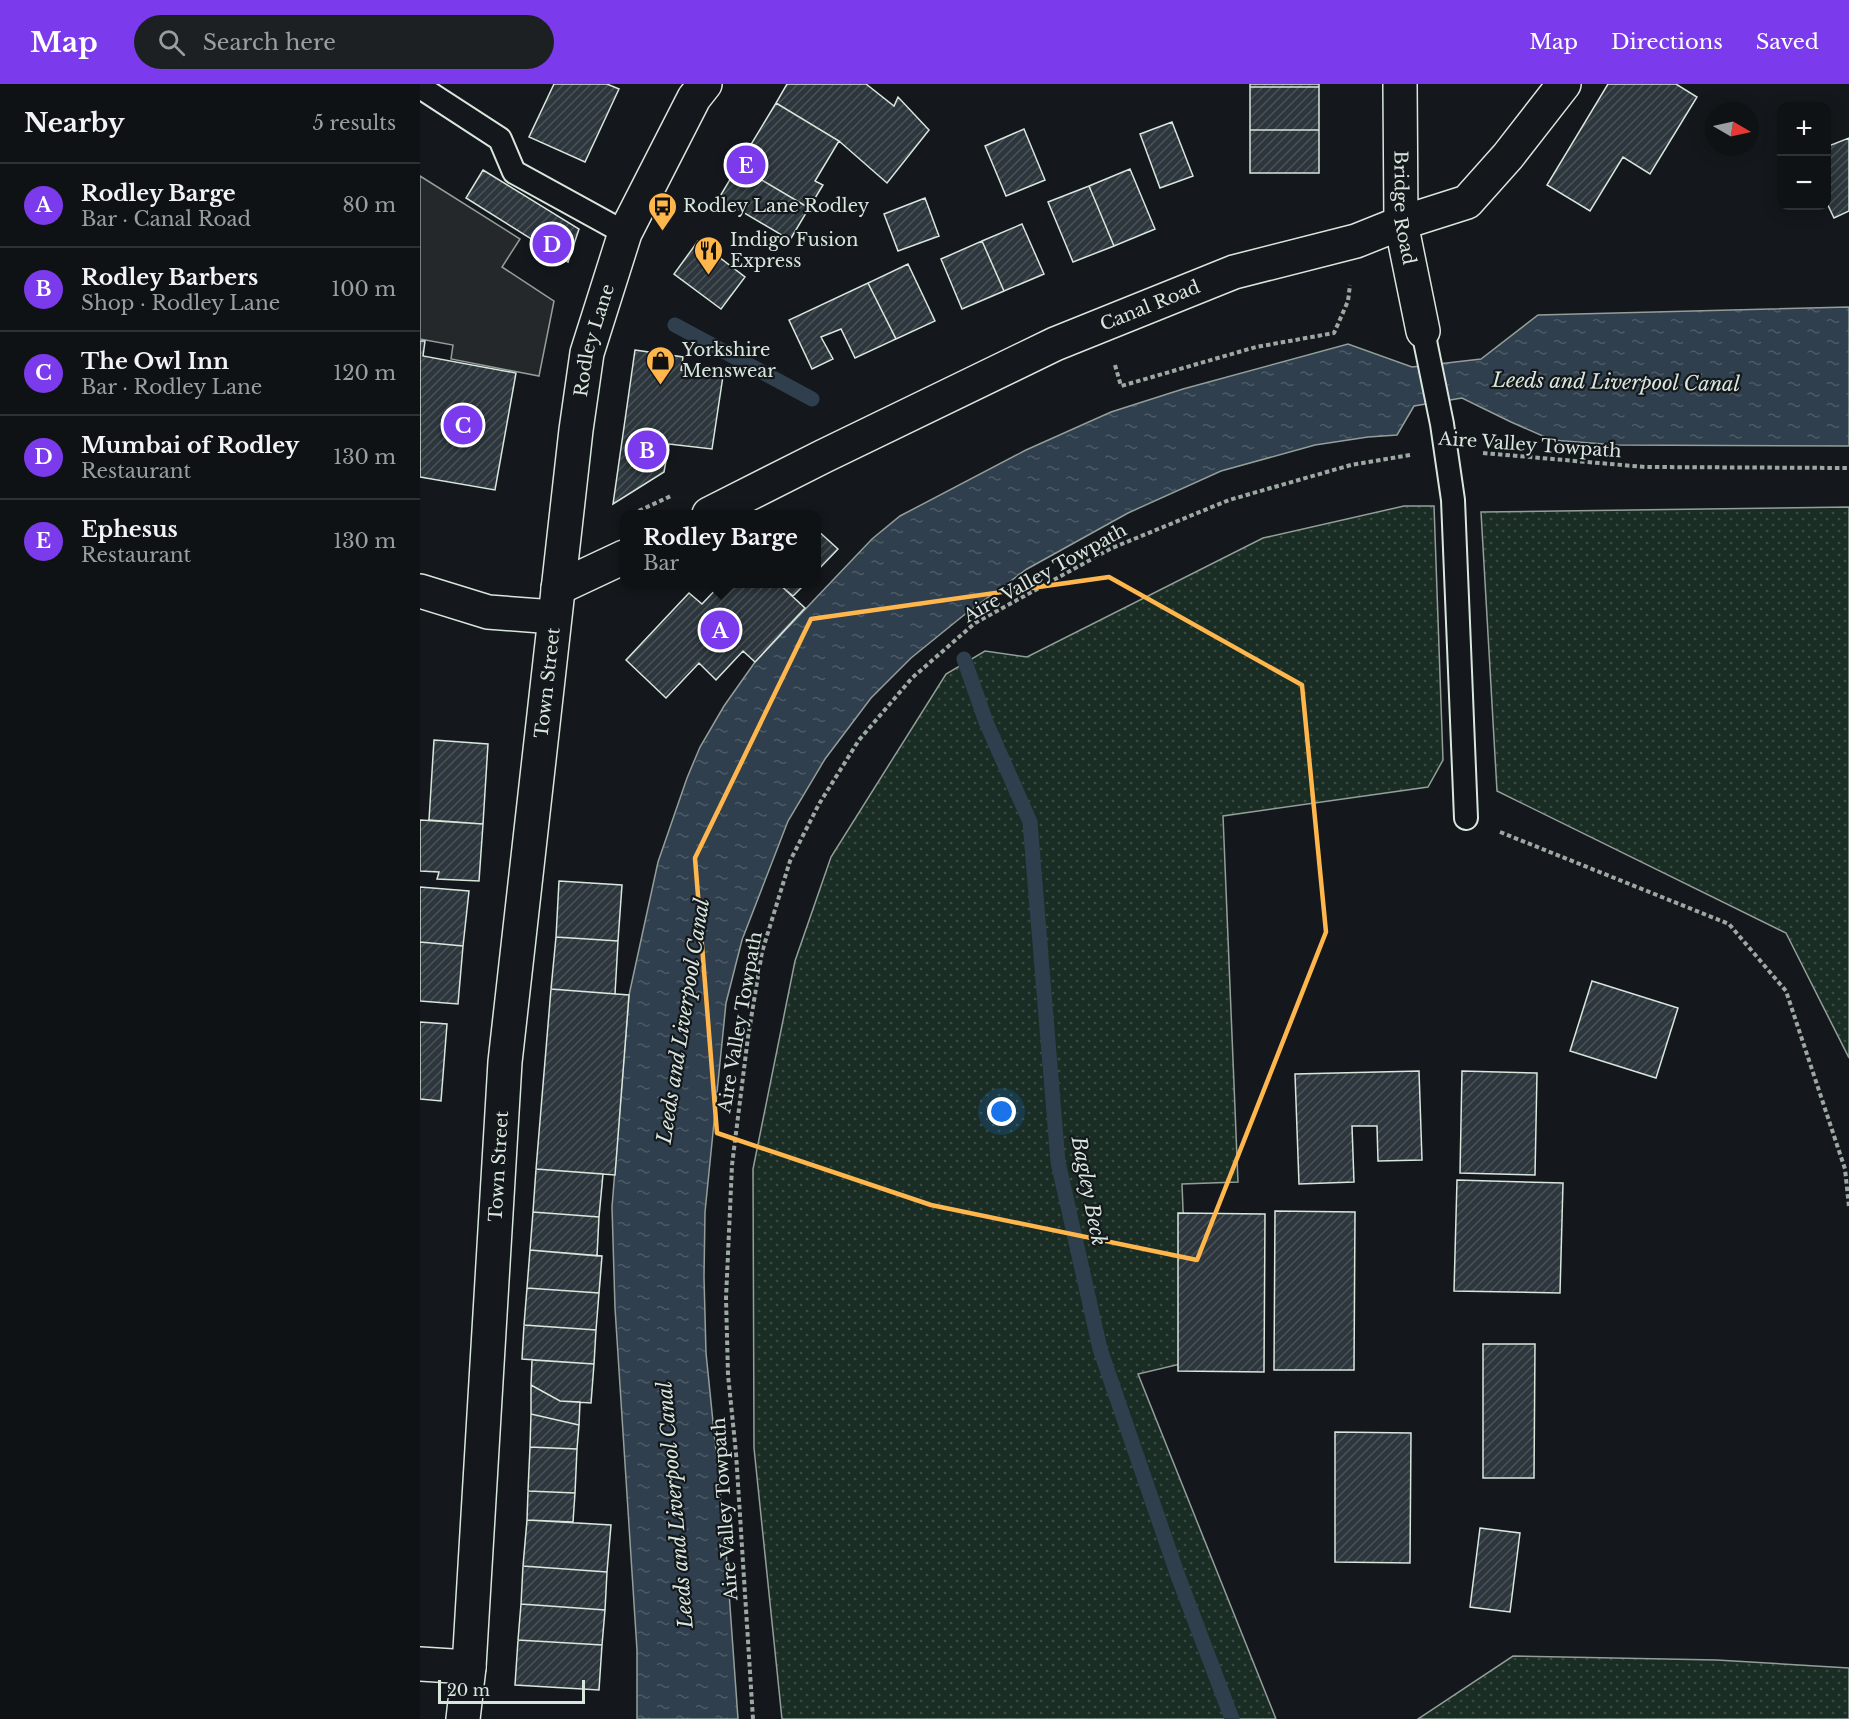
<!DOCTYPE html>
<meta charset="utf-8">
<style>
:root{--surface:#0f1215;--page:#1d2022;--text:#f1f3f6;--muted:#9b9ea0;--line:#2f3234;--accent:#7c3aed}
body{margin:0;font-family:"Libre Baskerville",serif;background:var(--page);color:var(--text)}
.controls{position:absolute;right:18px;top:18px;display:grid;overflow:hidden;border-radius:12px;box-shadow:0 3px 15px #0003}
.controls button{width:54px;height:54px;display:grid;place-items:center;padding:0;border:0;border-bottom:2px solid var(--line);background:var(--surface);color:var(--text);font:30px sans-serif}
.compass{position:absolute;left:1285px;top:18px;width:54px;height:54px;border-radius:50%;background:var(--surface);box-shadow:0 3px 15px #0003;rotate:99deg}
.scale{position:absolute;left:18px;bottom:15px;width:147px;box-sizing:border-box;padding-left:6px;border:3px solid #d8e6dc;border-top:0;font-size:16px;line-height:21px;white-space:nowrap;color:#d8e6dc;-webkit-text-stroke:4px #14181c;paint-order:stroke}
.you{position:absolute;left:582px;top:1028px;width:21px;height:21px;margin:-15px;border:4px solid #fff;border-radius:50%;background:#1a73e8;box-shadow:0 0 0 9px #1a73e833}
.badge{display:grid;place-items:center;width:39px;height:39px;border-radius:50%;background:var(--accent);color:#fff;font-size:20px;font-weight:700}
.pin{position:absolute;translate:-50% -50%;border:3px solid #fff;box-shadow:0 2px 6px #0006}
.popup{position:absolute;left:200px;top:426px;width:201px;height:78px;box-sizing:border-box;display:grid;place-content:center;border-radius:12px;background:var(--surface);filter:drop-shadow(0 2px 4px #0005);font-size:20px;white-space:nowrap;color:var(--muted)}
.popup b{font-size:22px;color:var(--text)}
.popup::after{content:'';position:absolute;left:50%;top:100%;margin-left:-12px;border:12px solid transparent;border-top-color:var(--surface)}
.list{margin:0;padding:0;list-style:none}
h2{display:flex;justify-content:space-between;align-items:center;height:78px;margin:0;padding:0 24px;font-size:26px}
h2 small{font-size:20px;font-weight:400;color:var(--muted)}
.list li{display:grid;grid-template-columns:39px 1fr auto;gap:18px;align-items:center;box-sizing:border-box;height:84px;padding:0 24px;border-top:2px solid var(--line)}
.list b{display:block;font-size:22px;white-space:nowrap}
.list p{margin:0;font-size:20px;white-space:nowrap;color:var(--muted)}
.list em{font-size:20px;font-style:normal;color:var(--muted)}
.icon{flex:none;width:33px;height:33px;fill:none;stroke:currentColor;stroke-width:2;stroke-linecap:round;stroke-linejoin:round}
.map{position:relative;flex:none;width:1429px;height:1635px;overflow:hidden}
header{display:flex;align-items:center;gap:36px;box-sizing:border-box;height:84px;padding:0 30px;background:var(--accent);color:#fff}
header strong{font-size:28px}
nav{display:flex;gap:33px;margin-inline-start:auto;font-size:21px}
.search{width:420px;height:54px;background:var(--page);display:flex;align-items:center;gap:15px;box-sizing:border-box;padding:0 21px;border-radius:33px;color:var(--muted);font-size:22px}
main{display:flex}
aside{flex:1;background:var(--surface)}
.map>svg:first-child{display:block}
.grass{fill:url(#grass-dots);stroke:#939e99;stroke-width:1.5}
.parking{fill:#24282b;stroke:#939e99;stroke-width:1.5}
.water{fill:url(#water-ripples);stroke:#939e99;stroke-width:1.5}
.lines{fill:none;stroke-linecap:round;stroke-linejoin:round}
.stream{stroke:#2f3f4d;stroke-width:15}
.building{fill:url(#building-hatch);stroke:#d8e6dc;stroke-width:1.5}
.service-casing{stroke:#d8e6dc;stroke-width:26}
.minor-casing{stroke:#d8e6dc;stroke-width:36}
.tertiary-casing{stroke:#d8e6dc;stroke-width:36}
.primary-casing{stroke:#d8e6dc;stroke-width:36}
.path{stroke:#9da8a2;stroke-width:4;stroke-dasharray:4.5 3;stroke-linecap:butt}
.service{stroke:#14181c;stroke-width:22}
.minor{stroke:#14181c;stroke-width:33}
.tertiary{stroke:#14181c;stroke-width:33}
.primary{stroke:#14181c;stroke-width:33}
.marked{fill:none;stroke:#ffb74d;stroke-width:4.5;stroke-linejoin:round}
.labels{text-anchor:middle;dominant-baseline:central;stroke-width:4.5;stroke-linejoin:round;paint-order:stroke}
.poi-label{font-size:18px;fill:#d8e6dc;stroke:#14181c;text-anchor:start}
.street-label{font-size:18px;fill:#d8e6dc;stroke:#14181c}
.water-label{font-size:20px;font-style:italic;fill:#d8e6dc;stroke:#14181c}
</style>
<header>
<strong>Map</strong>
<div class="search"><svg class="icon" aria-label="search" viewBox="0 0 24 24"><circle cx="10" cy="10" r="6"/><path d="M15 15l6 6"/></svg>Search here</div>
<nav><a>Map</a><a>Directions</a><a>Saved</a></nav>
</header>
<main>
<aside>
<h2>Nearby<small>5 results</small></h2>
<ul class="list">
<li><span class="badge">A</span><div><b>Rodley Barge</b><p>Bar · Canal Road</p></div><em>80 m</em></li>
<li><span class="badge">B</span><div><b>Rodley Barbers</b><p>Shop · Rodley Lane</p></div><em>100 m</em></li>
<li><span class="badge">C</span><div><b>The Owl Inn</b><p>Bar · Rodley Lane</p></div><em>120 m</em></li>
<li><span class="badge">D</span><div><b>Mumbai of Rodley</b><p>Restaurant</p></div><em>130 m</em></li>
<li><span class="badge">E</span><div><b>Ephesus</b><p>Restaurant</p></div><em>130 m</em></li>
</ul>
</aside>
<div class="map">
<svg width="1429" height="1635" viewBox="0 0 1429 1635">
<defs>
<pattern id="grass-dots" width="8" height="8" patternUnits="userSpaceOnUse" patternTransform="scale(1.5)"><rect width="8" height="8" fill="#1a2d24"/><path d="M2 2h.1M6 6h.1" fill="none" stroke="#3b4b43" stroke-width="1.8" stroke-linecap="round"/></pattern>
<pattern id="water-ripples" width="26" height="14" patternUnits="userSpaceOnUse" patternTransform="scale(1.5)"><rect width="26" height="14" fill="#2f3f4d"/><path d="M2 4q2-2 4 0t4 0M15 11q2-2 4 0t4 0" fill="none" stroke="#4c5b66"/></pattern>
<pattern id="building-hatch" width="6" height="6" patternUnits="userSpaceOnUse" patternTransform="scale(1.5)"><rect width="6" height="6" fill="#2c363c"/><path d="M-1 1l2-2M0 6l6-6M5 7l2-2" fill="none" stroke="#4a5358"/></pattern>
</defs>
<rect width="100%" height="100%" fill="#14181c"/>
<path class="grass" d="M 984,422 L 1014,422 L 1023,676 L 1008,703 L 803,732 L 818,1098 L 762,1100 L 769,1278 L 718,1290 L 856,1635 L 362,1635 L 334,1364 L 333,1085 L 375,877 L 411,773 L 526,590 L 565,567 L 607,573 L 843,454 Z
M 1429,423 L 1429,974 L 1366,849 L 1077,707 L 1061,428 Z
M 1093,1572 L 1297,1576 L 1429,1584 L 1429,1635 L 998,1635 Z"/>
<path class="parking" d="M 0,92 L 100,155 L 82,183 L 134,217 L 119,292 L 31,275 L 33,261 L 0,255 Z"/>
<path class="water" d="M 1429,223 L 1429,362 L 1196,361 L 1132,356 L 1091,338 L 1042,314 L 994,322 L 977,351 L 948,353 L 895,361 L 801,387 L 708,429 L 607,485 L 544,531 L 491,574 L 451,614 L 405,675 L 368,737 L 322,856 L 306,919 L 285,1128 L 284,1193 L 286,1269 L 306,1466 L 318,1635 L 217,1635 L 217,1566 L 195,1224 L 192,1123 L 209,911 L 238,778 L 267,694 L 280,663 L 304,622 L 335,578 L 452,455 L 480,432 L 606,366 L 691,328 L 763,305 L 928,260 L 992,283 L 1061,275 L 1118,231 Z"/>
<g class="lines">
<path class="stream" d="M 255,241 L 392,315
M 544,575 L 566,638 L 610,738 L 638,1078 L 680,1265 L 758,1492 L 812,1635"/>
</g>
<path class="building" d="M 134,0 L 187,0 L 199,5 L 165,78 L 109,53 Z
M 367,0 L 446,0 L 474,22 L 478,13 L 509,46 L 467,99 L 419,57 L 356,19 Z
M 830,0 L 899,0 L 899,3 L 830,3 Z
M 1188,0 L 1256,0 L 1277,13 L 1230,90 L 1203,73 L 1170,127 L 1127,101 Z
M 830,3 L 899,3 L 899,46 L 830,46 Z
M 356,19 L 419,57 L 395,97 L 403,101 L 389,124 L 318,82 Z
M 752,38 L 773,92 L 740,104 L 720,50 Z
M 604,45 L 625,96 L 586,112 L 565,62 Z
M 830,46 L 899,46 L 899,89 L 830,89 Z
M 1429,54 L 1429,127 L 1414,134 L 1406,117 L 1406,63 Z
M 318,82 L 389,124 L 370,156 L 299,114 Z
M 710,85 L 735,145 L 694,162 L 669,102 Z
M 63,86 L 159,145 L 148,178 L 46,114 Z
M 669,102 L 694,162 L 653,178 L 628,118 Z
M 505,114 L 519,152 L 478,167 L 464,130 Z
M 602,140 L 624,190 L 584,207 L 562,157 Z
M 278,157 L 325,193 L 301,225 L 254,190 Z
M 562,157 L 584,207 L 542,225 L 521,175 Z
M 488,180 L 515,237 L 476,255 L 448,199 Z
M 448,199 L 476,255 L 435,274 L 421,245 L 401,253 L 413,275 L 392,285 L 369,236 Z
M 0,257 L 5,257 L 3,272 L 96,289 L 75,406 L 0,393 Z
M 215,266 L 263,273 L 261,286 L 303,292 L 292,365 L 249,360 L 244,388 L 193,420 Z
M 396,445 L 418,465 L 396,488 Z
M 301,500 L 359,500 L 385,524 L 335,578 L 323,567 L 296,596 L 279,579 L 246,614 L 206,576 L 269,509 L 282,520 Z
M 359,500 L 385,500 L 373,512 Z
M 14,656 L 68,660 L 63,740 L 9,736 Z
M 0,736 L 63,740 L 59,797 L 17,795 L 19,788 L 0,787 Z
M 139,797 L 202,801 L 198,857 L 136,853 Z
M 0,803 L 49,807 L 43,862 L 0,858 Z
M 136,853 L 198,857 L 195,910 L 131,905 Z
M 0,858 L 43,862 L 38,920 L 0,917 Z
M 1172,897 L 1258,924 L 1236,994 L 1150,967 Z
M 131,905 L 209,911 L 195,1091 L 116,1085 Z
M 0,938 L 27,940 L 21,1017 L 0,1015 Z
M 999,987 L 1002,1076 L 958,1077 L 957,1042 L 932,1042 L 934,1098 L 879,1100 L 875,990 Z
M 1042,987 L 1117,989 L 1115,1091 L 1040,1089 Z
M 116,1085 L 183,1090 L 179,1133 L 113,1128 Z
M 1037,1096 L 1143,1099 L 1140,1209 L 1034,1207 Z
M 855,1127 L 935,1128 L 934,1286 L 854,1286 Z
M 113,1128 L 179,1133 L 177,1172 L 110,1166 Z
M 758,1129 L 845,1130 L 844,1288 L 758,1287 Z
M 110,1166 L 182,1172 L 179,1209 L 107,1204 Z
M 107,1204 L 179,1209 L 176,1246 L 104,1241 Z
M 104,1241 L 176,1246 L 174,1280 L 102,1275 Z
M 1063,1260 L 1115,1260 L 1114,1394 L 1063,1394 Z
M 112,1276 L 174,1280 L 171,1319 L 140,1317 L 111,1301 Z
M 111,1301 L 140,1317 L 160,1318 L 159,1341 L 111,1330 Z
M 111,1330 L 159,1341 L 157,1365 L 110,1363 Z
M 915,1348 L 991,1349 L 990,1479 L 915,1478 Z
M 110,1363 L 157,1365 L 155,1409 L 108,1407 Z
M 108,1407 L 155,1409 L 153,1438 L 107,1436 Z
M 107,1436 L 191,1441 L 187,1488 L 103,1482 Z
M 1060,1444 L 1100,1449 L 1090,1528 L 1050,1523 Z
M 103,1482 L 187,1488 L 185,1526 L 101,1520 Z
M 101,1520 L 185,1526 L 182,1561 L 98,1556 Z
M 98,1556 L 182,1561 L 179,1606 L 95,1601 Z"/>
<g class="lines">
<defs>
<path id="service" d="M 0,3 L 80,55 L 94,88 L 205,149
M 1003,247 L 1022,340 L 1033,416 L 1046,734"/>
<g id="minor">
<path id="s1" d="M 980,0 L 981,139 L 1003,247"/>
<path id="s2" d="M 289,430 L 404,372 L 635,260 L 814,188 L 936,157 L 981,139 L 1047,118 L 1088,72 L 1144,0"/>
<path d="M 138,504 L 204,473"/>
<path d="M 0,1580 L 49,1583"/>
</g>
<path id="tertiary" d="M 0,507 L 68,528 L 134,533"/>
<g id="primary">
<path id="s3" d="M 43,1635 L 49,1583 L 85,978 L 156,346 L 167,269 L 205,149 L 274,14 L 285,0"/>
</g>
</defs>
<use href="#service" class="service-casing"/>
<use href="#minor" class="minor-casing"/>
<use href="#tertiary" class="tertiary-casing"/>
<use href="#primary" class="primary-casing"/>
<path class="path" d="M 695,281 L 701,302 L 836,263 L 914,249 L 928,217 L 930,201
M 1063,369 L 1225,383 L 1429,384
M 212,430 L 251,412
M 1080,748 L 1309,840 L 1366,907 L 1425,1085 L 1429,1123
M 333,1635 L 316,1369 L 308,1291 L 306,1214 L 312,1081 L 328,953 L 342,868 L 370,777 L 399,720 L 439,656 L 492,594 L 555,539 L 692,464 L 809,416 L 931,381 L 990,371"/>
<use href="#service" class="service"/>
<use href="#minor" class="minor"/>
<use href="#tertiary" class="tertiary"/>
<use href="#primary" class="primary"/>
</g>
<path class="marked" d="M 689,493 L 882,601 L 906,848 L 777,1176 L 511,1121 L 297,1049 L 275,774 L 391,535 Z"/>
<defs>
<symbol id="bus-pin" viewBox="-11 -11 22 30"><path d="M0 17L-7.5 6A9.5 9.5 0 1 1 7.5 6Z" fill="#ffb74d" stroke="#14181c"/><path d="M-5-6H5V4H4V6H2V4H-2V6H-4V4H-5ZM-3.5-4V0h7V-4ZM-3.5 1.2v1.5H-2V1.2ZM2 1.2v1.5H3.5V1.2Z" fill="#111"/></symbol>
<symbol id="restaurant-pin" viewBox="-11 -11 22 30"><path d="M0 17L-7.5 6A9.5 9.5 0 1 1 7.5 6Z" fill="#ffb74d" stroke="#14181c"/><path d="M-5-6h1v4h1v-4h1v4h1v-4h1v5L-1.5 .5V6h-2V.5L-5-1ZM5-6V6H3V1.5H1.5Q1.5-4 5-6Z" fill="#111"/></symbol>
<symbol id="shop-pin" viewBox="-11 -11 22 30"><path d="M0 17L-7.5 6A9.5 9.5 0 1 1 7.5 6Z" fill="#ffb74d" stroke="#14181c"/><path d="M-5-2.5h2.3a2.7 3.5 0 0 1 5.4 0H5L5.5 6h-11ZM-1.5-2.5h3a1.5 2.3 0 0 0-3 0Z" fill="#111"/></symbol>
</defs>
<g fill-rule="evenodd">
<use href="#bus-pin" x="226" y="106" width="33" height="45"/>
<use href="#restaurant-pin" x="272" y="150" width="33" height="45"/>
<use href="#shop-pin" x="224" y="260" width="33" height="45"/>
</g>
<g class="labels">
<g class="poi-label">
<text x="263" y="122">Rodley Lane Rodley</text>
<text x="310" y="156">Indigo Fusion<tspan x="310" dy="21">Express</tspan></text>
<text x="262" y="266">Yorkshire<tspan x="262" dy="21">Menswear</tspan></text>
</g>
<g class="street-label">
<text stroke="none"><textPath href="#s1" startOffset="124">Bridge Road</textPath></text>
<text stroke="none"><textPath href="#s2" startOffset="488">Canal Road</textPath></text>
<text stroke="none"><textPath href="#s3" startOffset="1386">Rodley Lane</textPath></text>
<text transform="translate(1110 361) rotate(4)">Aire Valley Towpath</text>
<text transform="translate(625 489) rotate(-29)">Aire Valley Towpath</text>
<text stroke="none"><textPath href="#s3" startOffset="1040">Town Street</textPath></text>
<text transform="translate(320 938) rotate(-80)">Aire Valley Towpath</text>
<text stroke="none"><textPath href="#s3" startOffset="554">Town Street</textPath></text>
<text transform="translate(305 1425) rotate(-94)">Aire Valley Towpath</text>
</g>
<g class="water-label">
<text transform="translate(1196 298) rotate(1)">Leeds and Liverpool Canal</text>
<text transform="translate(263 937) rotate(-81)">Leeds and Liverpool Canal</text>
<text transform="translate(669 1107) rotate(79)">Bagley Beck</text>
<text transform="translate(255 1421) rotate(-95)">Leeds and Liverpool Canal</text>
</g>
</g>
</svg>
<div class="controls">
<button>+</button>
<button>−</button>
</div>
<svg class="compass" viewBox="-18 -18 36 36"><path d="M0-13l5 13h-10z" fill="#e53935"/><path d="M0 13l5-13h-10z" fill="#9b9ea0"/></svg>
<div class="scale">20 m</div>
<div class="you"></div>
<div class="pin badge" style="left:300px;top:546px">A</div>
<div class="popup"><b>Rodley Barge</b>Bar</div>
<div class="pin badge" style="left:227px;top:366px">B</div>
<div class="pin badge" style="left:43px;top:341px">C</div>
<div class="pin badge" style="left:132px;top:160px">D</div>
<div class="pin badge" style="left:326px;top:81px">E</div>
</div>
</main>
